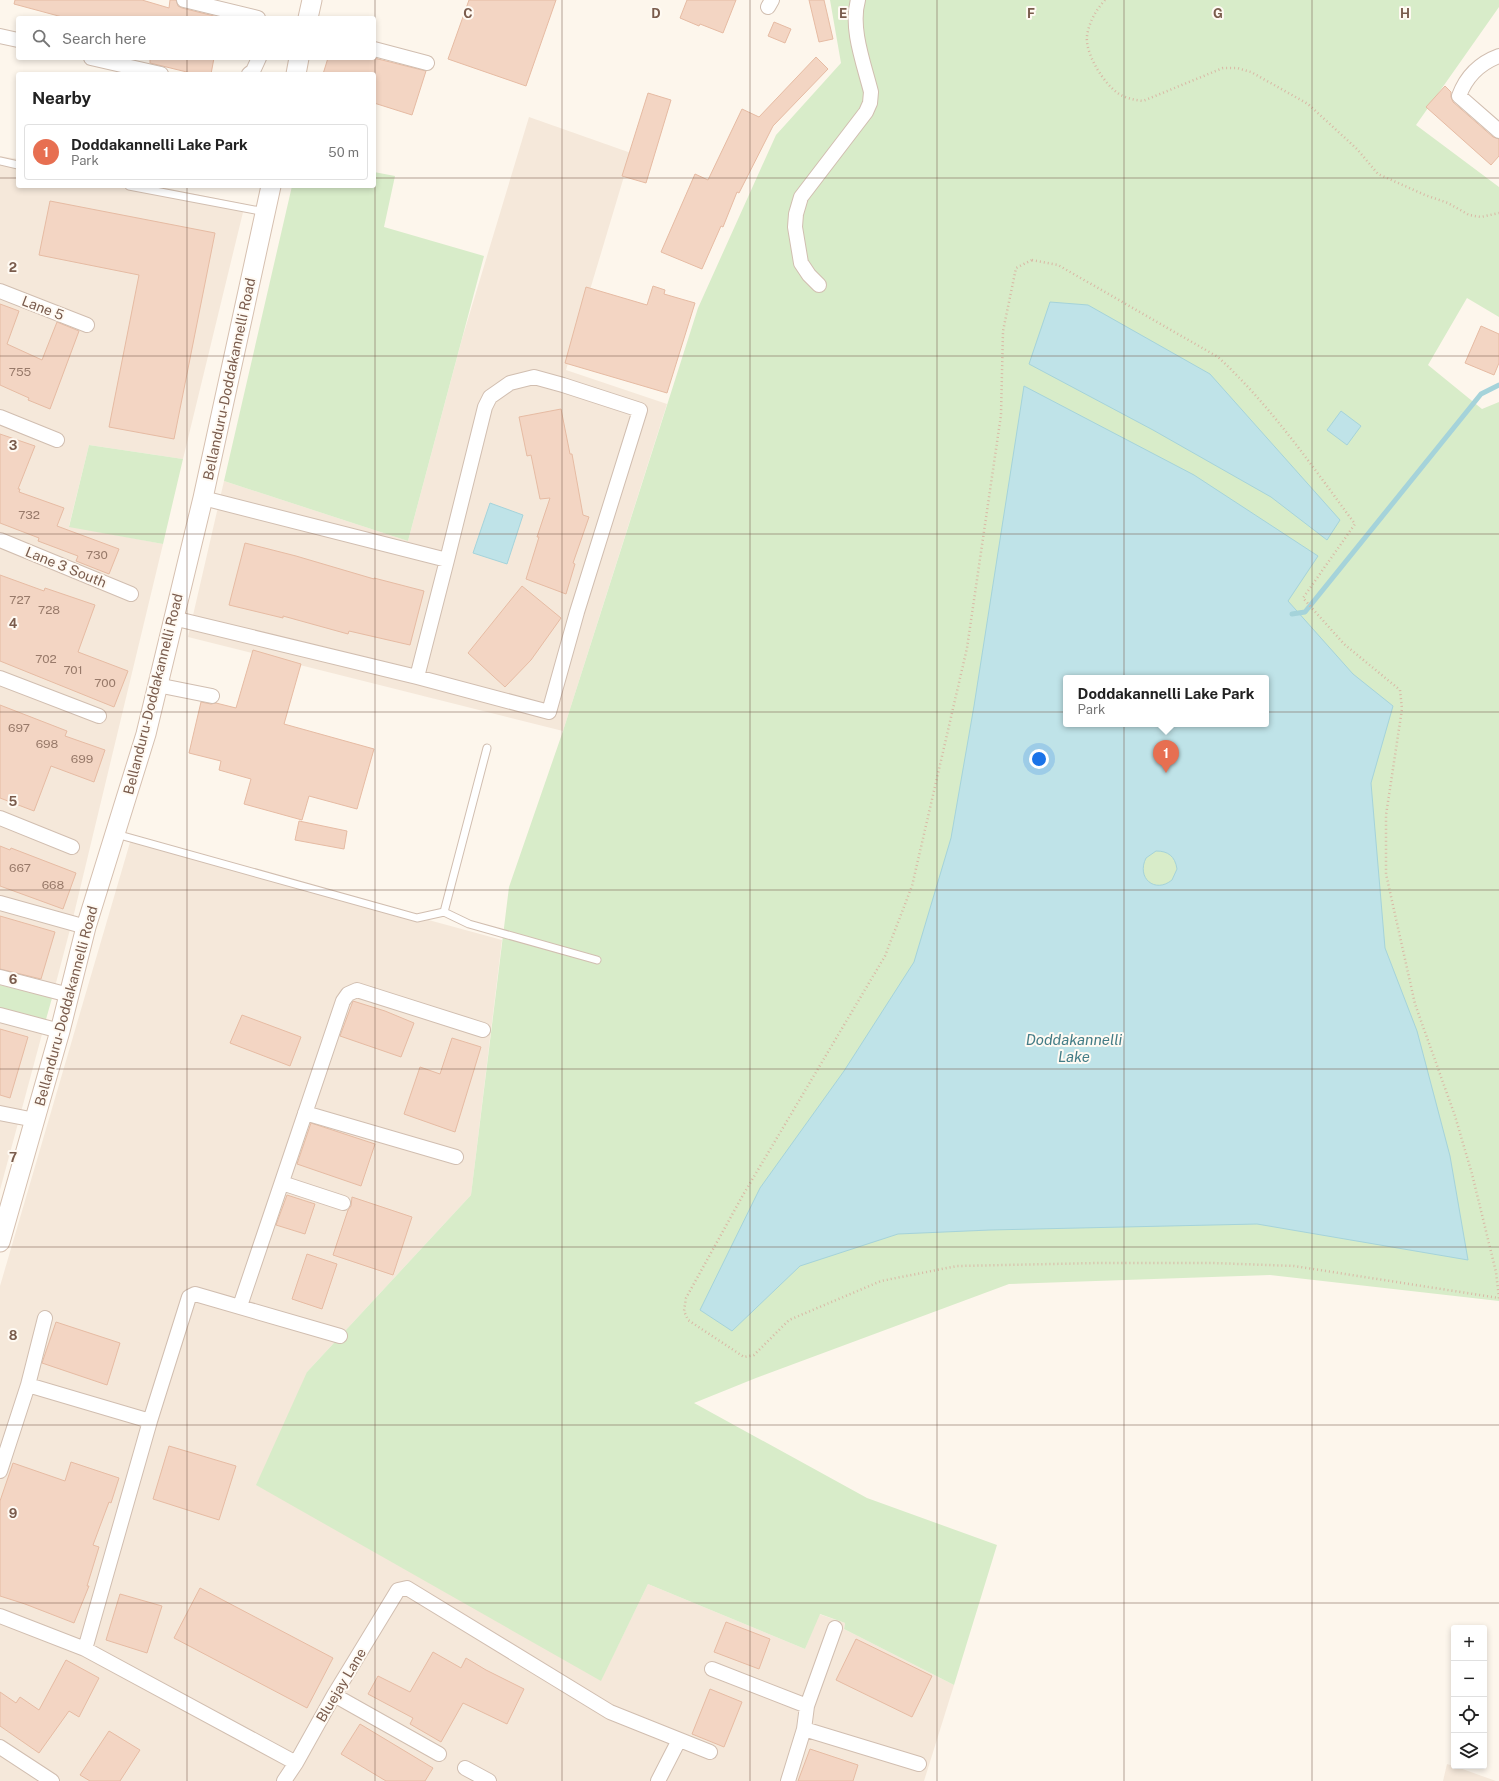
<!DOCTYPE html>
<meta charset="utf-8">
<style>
:root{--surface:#fff;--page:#f6f6f6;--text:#222;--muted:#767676;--line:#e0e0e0;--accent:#e76f51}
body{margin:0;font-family:"Public Sans",sans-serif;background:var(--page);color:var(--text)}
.controls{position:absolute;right:12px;bottom:12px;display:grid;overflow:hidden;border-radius:4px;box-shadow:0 2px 6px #0003}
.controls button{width:36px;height:36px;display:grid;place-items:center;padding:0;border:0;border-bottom:1px solid var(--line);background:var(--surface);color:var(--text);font:20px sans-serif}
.you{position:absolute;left:1039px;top:759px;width:14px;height:14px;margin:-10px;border:3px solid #fff;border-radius:50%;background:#1a73e8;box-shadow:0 0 0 6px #1a73e833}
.badge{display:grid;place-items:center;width:26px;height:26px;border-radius:50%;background:var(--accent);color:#fff;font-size:13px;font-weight:700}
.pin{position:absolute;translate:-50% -33px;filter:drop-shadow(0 1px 2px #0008)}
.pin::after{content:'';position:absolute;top:21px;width:14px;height:12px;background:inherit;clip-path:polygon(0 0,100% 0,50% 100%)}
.popup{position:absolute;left:1063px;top:675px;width:206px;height:52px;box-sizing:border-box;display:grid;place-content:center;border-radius:4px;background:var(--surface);filter:drop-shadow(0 1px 3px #0005);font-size:13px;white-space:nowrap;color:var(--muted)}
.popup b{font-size:15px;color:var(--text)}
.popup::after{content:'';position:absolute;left:50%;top:100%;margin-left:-8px;border:8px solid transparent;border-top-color:var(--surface)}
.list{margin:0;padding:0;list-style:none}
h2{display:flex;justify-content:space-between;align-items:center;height:52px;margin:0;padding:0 16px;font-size:17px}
h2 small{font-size:13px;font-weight:400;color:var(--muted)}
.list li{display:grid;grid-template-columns:26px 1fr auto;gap:12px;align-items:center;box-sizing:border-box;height:56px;margin:0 8px 8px;padding:0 8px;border:1px solid var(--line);border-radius:4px}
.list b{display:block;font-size:15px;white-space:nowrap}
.list p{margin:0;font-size:13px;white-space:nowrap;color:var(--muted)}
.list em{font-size:13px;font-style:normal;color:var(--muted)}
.icon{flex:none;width:22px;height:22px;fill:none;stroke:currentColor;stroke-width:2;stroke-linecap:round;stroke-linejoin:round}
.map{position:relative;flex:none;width:1499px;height:1781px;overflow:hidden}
.search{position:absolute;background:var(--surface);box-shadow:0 2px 6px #0003;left:16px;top:16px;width:360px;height:44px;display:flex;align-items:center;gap:10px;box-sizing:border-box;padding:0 14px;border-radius:4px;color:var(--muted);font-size:15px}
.panel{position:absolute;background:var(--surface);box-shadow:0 2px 6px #0003;left:16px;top:72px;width:360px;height:116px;border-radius:4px}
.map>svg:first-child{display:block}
.residential{fill:#f5e8da}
.green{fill:#d8ecc9;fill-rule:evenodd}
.water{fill:#bfe3e8;stroke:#a5d3da;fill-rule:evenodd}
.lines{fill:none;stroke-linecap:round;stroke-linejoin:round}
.stream{stroke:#a5d3da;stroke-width:5}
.building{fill:#f3d5c3;stroke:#e6bba3}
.lane-casing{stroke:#d1beb0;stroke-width:9}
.street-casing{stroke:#d1beb0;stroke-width:16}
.secondary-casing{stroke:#d6c0b0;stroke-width:21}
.path{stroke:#d9b8a5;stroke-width:2.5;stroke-dasharray:1 3;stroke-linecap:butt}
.lane{stroke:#fff;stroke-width:7}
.street{stroke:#fff;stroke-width:14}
.secondary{stroke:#fff;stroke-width:19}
.grid{fill:none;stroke:#7a5c4d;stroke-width:1;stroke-opacity:0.55}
.labels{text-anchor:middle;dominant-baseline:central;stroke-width:4;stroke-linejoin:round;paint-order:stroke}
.number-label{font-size:12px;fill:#987a6a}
.street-label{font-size:14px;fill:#7a5c4d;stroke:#fffaf3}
.water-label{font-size:15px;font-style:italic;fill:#437c86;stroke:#fffaf3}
.grid-label{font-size:13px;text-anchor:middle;font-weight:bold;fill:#7a5c4d;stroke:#fffaf3;stroke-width:4;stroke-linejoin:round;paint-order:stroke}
</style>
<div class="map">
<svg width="1499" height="1781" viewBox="0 0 1499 1781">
<rect width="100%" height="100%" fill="#fdf6ec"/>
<path class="residential" d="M 529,117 L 631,153 L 566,370 L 667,404 L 563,731 L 188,637 L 224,481 L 408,541 L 462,339 Z
M 0,156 L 18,159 L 18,186 L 155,186 L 245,204 L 183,459 L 89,445 L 69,526 L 163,544 L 73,918 L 52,998 L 0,985 Z
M 131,839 L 502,940 L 471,1195 L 307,1372 L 601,1680 L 648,1584 L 805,1649 L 819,1614 L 845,1623 L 844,1629 L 954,1685 L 924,1781 L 0,1781 L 0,1286 Z
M 0,1012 L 45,1023 L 0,1190 Z
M 1447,1764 L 1454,1766 L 1496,1781 L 1443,1781 Z"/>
<path class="green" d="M 830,0 L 1499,0 L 1499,7 L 1416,125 L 1499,187 L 1499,317 L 1467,298 L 1428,365 L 1482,409 L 1499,402 L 1499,1301 L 1270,1275 L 1009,1284 L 756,1378 L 694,1403 L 867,1498 L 997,1545 L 954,1685 L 844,1629 L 845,1623 L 820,1614 L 805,1649 L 648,1584 L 601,1681 L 256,1485 L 307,1372 L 471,1195 L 509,887 L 563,731 L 698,308 L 776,135 L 841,63 ZM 1066,678 L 1266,678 L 1266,724 L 1066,724 Z
M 374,172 L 395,176 L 384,227 L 484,256 L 408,541 L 224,481 L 292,186 L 374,186 Z
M 89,445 L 183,459 L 163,544 L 69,527 Z
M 0,985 L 52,998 L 45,1023 L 0,1012 Z"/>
<path class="water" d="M 1050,302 L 1088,305 L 1210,374 L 1340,520 L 1327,540 L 1271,497 L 1153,430 L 1029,364 Z
M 1024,386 L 1194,475 L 1318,556 L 1288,601 L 1353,674 L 1393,706 L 1371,783 L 1385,948 L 1417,1031 L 1450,1156 L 1468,1260 L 1257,1224 L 990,1230 L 898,1234 L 800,1266 L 732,1331 L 700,1310 L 760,1188 L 844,1071 L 914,962 L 951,838 L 974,706 ZM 1066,678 L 1266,678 L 1266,724 L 1066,724 ZM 1156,851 C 1168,851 1175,856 1177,869 L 1172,880 C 1155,894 1136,878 1146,858 Z
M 1341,411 L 1361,426 L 1347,445 L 1327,430 Z
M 490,503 L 523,515 L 507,564 L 473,553 Z"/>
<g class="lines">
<path class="stream" d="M 1292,614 L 1305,612 L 1481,394 L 1499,385"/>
</g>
<path class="building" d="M 15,0 L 142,0 L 169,8 L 170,0 L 176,0 L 178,6 L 182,8 L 218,17 L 66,18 L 14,4 Z
M 469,0 L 556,0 L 526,86 L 448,59 Z
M 687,0 L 736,0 L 723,33 L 700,24 L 699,26 L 680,18 Z
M 809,0 L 824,0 L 833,39 L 819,42 Z
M 774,22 L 791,29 L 785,43 L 768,36 Z
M 816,57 L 828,69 L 773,126 L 739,193 L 737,192 L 723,227 L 721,226 L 702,269 L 661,252 L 695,174 L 708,180 L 742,109 L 759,117 Z
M 150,58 L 214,58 L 211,74 L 195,74 L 150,63 Z
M 328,58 L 374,58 L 426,71 L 412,115 L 374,103 L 374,74 L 323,74 Z
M 1445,86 L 1451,92 L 1451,97 L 1453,102 L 1493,137 L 1499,139 L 1499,156 L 1491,165 L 1426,107 Z
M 648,93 L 671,100 L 646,183 L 622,176 Z
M 50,201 L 215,233 L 174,439 L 109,427 L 139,275 L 39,255 Z
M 653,286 L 665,290 L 664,294 L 695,303 L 667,393 L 565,363 L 586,287 L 647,305 Z
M 0,304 L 19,311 L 7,344 L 42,360 L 57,322 L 79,331 L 50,409 L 28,400 L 29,398 L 0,385 Z
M 1481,326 L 1499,334 L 1499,363 L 1494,375 L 1465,363 Z
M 561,409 L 570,454 L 572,454 L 583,515 L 589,517 L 573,563 L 575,564 L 566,594 L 526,579 L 539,537 L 537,537 L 550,498 L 540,499 L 531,455 L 527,456 L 519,417 Z
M 0,434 L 35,446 L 18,489 L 20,489 L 19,492 L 64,508 L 57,526 L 119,549 L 109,574 L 76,561 L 78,556 L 38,541 L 39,538 L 0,523 Z
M 245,543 L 296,556 L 374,579 L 374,578 L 424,591 L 410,645 L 349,631 L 348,634 L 283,616 L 283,618 L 229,605 Z
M 0,575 L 44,591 L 45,588 L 95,605 L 78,652 L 128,671 L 114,707 L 0,661 Z
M 522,586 L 561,618 L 531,660 L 505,687 L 468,653 Z
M 253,650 L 301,664 L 284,724 L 374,749 L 357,809 L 309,796 L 302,820 L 244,804 L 251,779 L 219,770 L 221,761 L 189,753 L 201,702 L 211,704 L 216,703 L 236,708 Z
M 0,705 L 67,731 L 65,736 L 105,750 L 94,782 L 51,766 L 34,811 L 0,798 Z
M 299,821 L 347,831 L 344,849 L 295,840 Z
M 0,846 L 10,850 L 11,848 L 76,873 L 63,909 L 0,886 Z
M 0,916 L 55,932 L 41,979 L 0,969 Z
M 353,1001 L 385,1011 L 414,1023 L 401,1057 L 340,1036 Z
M 242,1015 L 301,1037 L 290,1066 L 230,1043 Z
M 0,1029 L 28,1037 L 10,1098 L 0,1095 Z
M 452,1038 L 481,1047 L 455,1132 L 404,1114 L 420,1067 L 440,1074 Z
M 311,1123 L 375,1144 L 361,1186 L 297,1164 Z
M 287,1195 L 315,1204 L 305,1234 L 276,1225 Z
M 352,1197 L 412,1217 L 393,1275 L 333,1255 L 348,1210 L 351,1206 Z
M 307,1254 L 337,1264 L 322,1309 L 292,1299 Z
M 56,1322 L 120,1343 L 107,1385 L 42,1363 Z
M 169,1446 L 236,1466 L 219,1520 L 153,1499 Z
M 71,1462 L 119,1478 L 111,1503 L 109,1502 L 93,1545 L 99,1547 L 87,1586 L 89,1586 L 74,1623 L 25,1604 L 0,1596 L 0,1501 L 13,1463 L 65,1481 Z
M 200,1588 L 333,1658 L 307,1708 L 174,1638 Z
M 120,1594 L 162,1606 L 147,1653 L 106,1640 Z
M 726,1622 L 770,1639 L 759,1669 L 714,1652 Z
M 856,1639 L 932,1676 L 912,1717 L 836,1680 Z
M 433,1652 L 461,1668 L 466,1658 L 486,1670 L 524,1689 L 507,1724 L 463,1703 L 441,1742 L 410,1724 L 413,1718 L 368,1694 L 378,1676 L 410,1692 Z
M 66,1660 L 99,1678 L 79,1717 L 69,1711 L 39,1753 L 0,1726 L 0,1692 L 16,1703 L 20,1697 L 39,1710 Z
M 710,1689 L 742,1702 L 724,1747 L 692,1734 Z
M 360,1724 L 433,1768 L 425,1781 L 386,1781 L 341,1754 Z
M 109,1731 L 140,1750 L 120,1781 L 90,1781 L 80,1775 Z
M 810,1749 L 858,1765 L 853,1781 L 798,1781 Z"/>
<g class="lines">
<defs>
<path id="lane" d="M 0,161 L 18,165
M 129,186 L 265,212
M 116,834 L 417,918 L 444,912 L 487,748
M 444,912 L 469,924 L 597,960"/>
<path id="street" d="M 184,0 L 258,18
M 768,7 L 772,0
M 0,36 L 18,40
M 374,49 L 427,63
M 1499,56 C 1480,63 1466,77 1459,96 L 1499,131
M 91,58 L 161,74
M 249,74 L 253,71 L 259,58
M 819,285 L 809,275 L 801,263 L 795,227 L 796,214 L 801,197 L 866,112 L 870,103 L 871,92 C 864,64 850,28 858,0
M 0,291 L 87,325
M 0,417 L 57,440
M 0,540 L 131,594
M 173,618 L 417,677 L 549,712 L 577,612 L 640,410 L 563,385 L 534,377 L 510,383 L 490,397 L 485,407 L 447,560 L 203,498
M 417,677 L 447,560
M 0,678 L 99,716
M 157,685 L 212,696
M 0,818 L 72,847
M 0,903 L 86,927
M 0,977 L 69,995
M 0,1015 L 60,1031
M 0,1113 L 35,1120
M 305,1113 L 456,1157
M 282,1183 L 343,1203
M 240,1306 L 343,1001 L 348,994 L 357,990 L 483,1030
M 28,1385 L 45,1318
M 0,1471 L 28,1385 L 150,1421
M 0,1616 L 85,1649 L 296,1763
M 85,1649 L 150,1421 L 189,1297 L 195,1294 L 340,1336
M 712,1669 L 807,1706
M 334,1695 L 439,1754
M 804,1729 L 919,1764
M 0,1747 L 52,1781
M 465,1768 L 489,1781
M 284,1781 L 296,1763 L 334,1695 L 398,1590 L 407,1588 L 610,1712 L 710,1752
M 658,1781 L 679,1740
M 788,1781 L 804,1729 L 807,1706 L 835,1628"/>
<path id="secondary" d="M 308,18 L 312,0
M 296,74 L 299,58
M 0,1242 L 60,1031 L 86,927 L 146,734 L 203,498 L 271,186"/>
</defs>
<use href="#lane" class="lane-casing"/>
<use href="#street" class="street-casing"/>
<use href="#secondary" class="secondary-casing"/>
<path class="path" d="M 1105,0 C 1096,10 1089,22 1087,36 C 1085,54 1104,84 1119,94 C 1126,98 1134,100 1143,101 L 1223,68 L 1237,68 L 1251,72 L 1308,104 L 1357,149 L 1378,174 L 1425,195 L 1448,203 L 1469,215 L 1481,217 L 1499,213
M 1032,260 L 1058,265 L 1218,357 C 1271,406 1312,466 1355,524 L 1303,598 L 1344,644 L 1400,690 L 1402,709 L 1386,815 L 1386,874 L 1415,1004 L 1455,1116 L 1472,1174 L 1496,1272 L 1499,1298 L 1294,1266 L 1214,1263 L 1099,1263 L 957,1266 L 881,1281 L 789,1320 L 754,1355 L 744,1357 L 688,1320 L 684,1311 L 686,1298 L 743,1195 L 885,956 L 912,886 L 967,648 L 1001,415 L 1003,331 L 1016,268 Z"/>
<use href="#lane" class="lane"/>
<use href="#street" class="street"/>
<use href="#secondary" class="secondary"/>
</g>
<path class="grid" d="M 187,0 L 187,18M 375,0 L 375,1781M 562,0 L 562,1781M 750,0 L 750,1781M 937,0 L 937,1781M 1124,0 L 1124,1781M 1312,0 L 1312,1781M 187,58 L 187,74M 0,178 L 18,178M 374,178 L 1499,178M 187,186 L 187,1781M 0,356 L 1499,356M 0,534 L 1499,534M 0,712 L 1499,712M 0,890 L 1499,890M 0,1069 L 1499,1069M 0,1247 L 1499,1247M 0,1425 L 1499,1425M 0,1603 L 1499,1603"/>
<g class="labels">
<g class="number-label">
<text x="20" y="372">755</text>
<text x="29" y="515">732</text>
<text x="97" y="555">730</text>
<text x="20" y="600">727</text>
<text x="49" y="610">728</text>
<text x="46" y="659">702</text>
<text x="73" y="670">701</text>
<text x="105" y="683">700</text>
<text x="19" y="728">697</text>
<text x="47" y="744">698</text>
<text x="82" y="759">699</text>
<text x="20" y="868">667</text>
<text x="53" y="885">668</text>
</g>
<g class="street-label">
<text transform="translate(43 308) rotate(21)">Lane 5</text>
<text transform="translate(229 379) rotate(-78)">Bellanduru-Doddakannelli Road</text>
<text transform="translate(66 567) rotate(22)">Lane 3 South</text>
<text transform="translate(153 694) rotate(-76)">Bellanduru-Doddakannelli Road</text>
<text transform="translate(66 1006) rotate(-75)">Bellanduru-Doddakannelli Road</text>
<text transform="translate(341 1685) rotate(-59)">Bluejay Lane</text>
</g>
<g class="water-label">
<text x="1074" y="1039">Doddakannelli<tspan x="1074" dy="17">Lake</tspan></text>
</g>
</g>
<g class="grid-label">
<text x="468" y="18">C</text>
<text x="656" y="18">D</text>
<text x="843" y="18">E</text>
<text x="1031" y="18">F</text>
<text x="1218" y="18">G</text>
<text x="1405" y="18">H</text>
<text x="13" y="272">2</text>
<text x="13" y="450">3</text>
<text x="13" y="628">4</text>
<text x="13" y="806">5</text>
<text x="13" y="984">6</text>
<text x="13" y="1162">7</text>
<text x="13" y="1340">8</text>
<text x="13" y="1518">9</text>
</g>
</svg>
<div class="controls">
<button>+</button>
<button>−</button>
<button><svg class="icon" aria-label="locate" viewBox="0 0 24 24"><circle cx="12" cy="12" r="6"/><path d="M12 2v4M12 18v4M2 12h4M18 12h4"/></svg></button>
<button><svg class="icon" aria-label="layers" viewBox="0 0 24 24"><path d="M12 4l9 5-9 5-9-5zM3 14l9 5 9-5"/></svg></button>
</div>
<div class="you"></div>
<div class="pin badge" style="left:1166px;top:773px">1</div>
<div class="popup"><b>Doddakannelli Lake Park</b>Park</div>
<div class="search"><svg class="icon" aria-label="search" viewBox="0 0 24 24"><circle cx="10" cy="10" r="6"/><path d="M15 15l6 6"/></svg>Search here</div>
<section class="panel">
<h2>Nearby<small></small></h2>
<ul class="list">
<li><span class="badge">1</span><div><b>Doddakannelli Lake Park</b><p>Park</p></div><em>50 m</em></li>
</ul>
</section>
</div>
